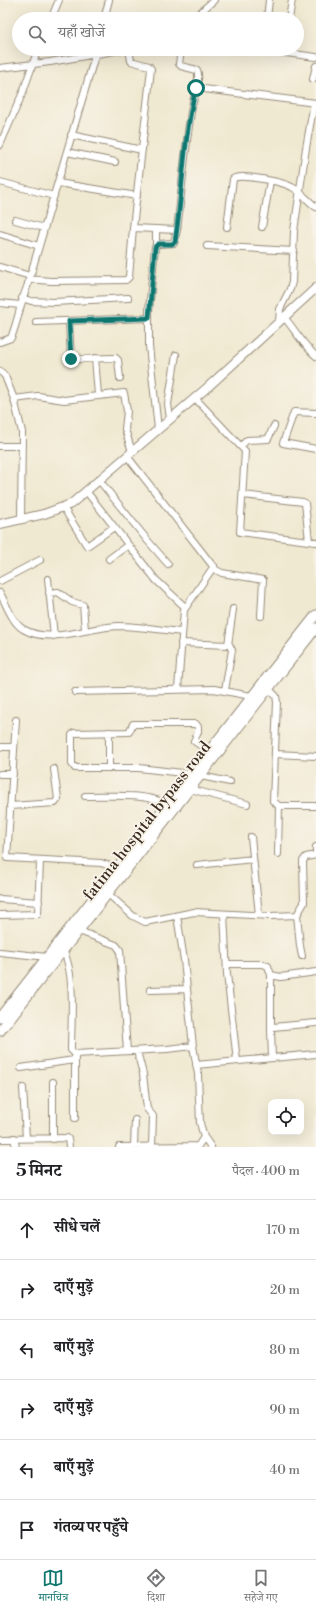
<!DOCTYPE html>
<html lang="hi">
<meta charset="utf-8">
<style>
:root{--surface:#fff;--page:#f2f2f2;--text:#202124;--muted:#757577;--line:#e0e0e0;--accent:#0f766e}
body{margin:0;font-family:"Libre Bodoni","Noto Serif Devanagari",serif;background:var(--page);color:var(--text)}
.controls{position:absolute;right:12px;bottom:12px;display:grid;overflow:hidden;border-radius:8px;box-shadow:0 4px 16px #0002}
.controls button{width:36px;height:36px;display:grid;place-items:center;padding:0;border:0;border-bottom:1px solid var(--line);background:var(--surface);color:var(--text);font:20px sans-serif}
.stop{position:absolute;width:12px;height:12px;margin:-9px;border:3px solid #0f766e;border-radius:50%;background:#fff}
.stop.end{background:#0f766e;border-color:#fff;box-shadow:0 1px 4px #0008}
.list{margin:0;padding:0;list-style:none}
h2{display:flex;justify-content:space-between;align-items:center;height:52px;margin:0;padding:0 16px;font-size:17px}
h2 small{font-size:13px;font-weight:400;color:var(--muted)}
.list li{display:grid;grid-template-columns:26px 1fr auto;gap:12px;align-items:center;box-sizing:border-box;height:60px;padding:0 16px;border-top:1px solid var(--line)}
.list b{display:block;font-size:15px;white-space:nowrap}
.list em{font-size:13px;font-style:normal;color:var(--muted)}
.icon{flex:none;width:22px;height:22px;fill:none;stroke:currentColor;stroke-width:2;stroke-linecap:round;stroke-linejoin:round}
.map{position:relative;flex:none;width:316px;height:1147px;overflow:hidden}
.search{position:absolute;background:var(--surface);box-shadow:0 4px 16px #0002;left:12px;right:12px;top:12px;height:44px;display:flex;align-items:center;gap:10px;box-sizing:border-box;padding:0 14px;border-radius:22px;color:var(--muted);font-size:15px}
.sheet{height:412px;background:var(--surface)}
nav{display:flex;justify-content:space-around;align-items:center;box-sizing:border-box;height:56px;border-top:1px solid var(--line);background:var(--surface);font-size:11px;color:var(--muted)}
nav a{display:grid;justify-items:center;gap:2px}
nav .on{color:var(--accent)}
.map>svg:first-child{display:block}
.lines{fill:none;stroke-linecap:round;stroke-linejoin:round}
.minor-casing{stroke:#968a78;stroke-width:8}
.major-casing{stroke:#968a78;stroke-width:10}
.highway-casing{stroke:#968a78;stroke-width:11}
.minor{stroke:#fff;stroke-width:6}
.major{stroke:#fff;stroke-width:8}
.highway{stroke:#fff;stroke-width:9}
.route{stroke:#0f766e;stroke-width:5}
.labels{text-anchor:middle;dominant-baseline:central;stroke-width:4;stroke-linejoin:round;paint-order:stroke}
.street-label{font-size:16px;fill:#3b2a1e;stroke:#f7f3e8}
</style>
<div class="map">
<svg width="316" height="1147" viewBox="0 0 316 1147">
<rect width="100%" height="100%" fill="#f7f3e8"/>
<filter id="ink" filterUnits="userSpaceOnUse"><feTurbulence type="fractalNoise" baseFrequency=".025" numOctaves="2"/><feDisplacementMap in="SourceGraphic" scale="8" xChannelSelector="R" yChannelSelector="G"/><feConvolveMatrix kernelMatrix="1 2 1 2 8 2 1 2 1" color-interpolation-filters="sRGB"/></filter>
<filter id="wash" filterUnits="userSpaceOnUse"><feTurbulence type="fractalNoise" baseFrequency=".012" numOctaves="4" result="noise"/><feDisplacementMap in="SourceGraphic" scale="16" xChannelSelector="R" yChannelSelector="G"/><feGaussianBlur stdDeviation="0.9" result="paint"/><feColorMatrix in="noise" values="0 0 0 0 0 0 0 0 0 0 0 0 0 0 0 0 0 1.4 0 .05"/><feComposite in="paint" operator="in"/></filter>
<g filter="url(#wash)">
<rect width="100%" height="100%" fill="#f0e9d2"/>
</g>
<g filter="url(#ink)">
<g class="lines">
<defs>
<path id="minor" d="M 51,19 L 59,0
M 104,19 L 109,0
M 193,19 L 214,0
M 267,19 L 269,0
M 289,19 L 292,0
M 256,49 L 316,57
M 0,68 L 50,62 L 126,49
M 313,79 L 316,66
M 196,88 L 316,103
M 71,135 L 142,150
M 0,145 L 23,92 L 38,49
M 67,152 L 115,162
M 0,182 L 54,196
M 58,183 L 137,196
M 15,220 L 44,228
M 227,227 L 233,179 C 240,173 283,182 292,187 C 300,191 308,201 316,207
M 262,227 L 270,181
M 133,228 L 177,230 C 182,189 185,147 192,106 C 194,97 201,78 197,70 L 181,66 L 179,64 L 181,49
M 156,229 L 156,246
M 0,234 L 39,246
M 207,246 L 294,251
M 0,267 L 30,276
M 29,279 L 51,281 L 126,280 L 129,277 L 133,228 L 151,69 L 149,66 L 131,61 L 129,49
M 22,298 L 31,301 L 54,302 L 128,298
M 0,303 L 20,305
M 284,317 C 295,330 303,345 316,356
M 69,321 L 71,359 L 116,358 L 118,360 L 120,378
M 36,322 L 149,318
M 279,322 L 280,309 L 290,289 L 292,282 L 294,231 L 306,148 L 314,103
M 0,342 L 11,338 C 18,321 20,304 27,287 L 97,49
M 95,358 L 98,395
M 0,371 L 5,376 L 14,399 L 22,432 L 21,519
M 195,398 L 245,451 L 240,532 L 316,542
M 14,399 L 38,396 L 64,400 L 124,393 L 127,411 L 125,429 L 132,452
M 316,413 L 294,412 L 283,443 L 316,449
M 170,419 L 168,404 L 176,355
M 158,429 L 149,346 L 149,310 L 155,247 L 158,244 L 174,243 L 177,230
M 0,446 L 22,446
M 241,446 L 247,440 L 268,439 L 274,426
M 127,456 L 216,570 L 222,573 L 263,580 L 261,616
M 99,480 L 148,541 L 168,564
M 86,491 L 156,580 L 185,607
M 243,495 L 303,502 L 305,503 L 309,541
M 63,507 L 87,546 L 114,527
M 109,559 L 128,545
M 48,579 L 54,636
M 0,581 L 40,560
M 0,593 C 6,604 12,622 23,629 C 50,645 88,627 118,626 C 139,626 161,630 182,632
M 49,593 L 58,592 L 72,602 L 83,605 L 85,630
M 181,643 L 228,645 L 233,609
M 178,689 L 184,610 L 214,566
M 269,689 L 276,696 L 277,702 L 273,801 L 279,806 L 316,806
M 225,690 L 232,650 L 229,644
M 75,692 L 214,689 L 251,696
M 16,720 L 7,858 L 101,863 L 116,868
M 0,747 L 14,747
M 275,754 L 316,756
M 109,767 L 109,732
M 0,774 L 13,774
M 191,774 L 139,768 L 75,768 L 72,764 L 72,735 L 74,733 L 129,732 L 133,724 L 196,724 L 198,727 L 198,732 L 194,741 L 209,751
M 201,776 L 230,782
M 190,789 L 247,804
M 85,796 C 111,796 143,793 167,804
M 10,806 L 55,803 L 58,799 L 54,769
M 251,837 L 259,915
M 316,847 L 316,854
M 278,854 L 279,806
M 197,865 L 253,859
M 106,892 L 133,916 L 145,922 L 194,912 L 271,916 L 297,915 L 300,946 L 302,956
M 0,899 L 39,902
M 224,914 L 227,974 L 237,1061
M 0,915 L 38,914 L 40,861
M 297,915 L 304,903 L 303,861 L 306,857 L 316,855
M 79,931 L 116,945 L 120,950 L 127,1051
M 63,950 C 76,975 71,1022 71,1050 L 75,1054 L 167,1049 L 193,1046 L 184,960 L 177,916
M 0,952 L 47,957
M 227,964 L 263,964 L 268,966 L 271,975 L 271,1030
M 271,975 L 281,977 L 316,972
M 150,990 L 187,989
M 137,1051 L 143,1074 L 147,1109 L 153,1116 L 152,1146
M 272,1058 L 271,1030 L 273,1027 L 316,1023
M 196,1065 L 316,1054
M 21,1068 L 74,1060
M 53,1082 L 53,1139
M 23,1088 L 26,1138
M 75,1118 L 75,1054
M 204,1137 L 211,1147
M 14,1138 L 16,1147
M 0,1139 L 67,1138 L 68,1139 L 69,1147
M 134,1146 L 135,1120
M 119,1147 L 198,1146 L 204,1137 L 200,1123 L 198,1074 L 193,1046"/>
<path id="major" d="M 0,524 L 44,514 L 71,504 L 209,386 L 316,288"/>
<path id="highway" d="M 0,1017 L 316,615
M 0,1031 L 316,628"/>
</defs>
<use href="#minor" class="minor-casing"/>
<use href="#major" class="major-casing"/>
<use href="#highway" class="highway-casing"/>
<use href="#minor" class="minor"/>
<use href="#major" class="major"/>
<use href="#highway" class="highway"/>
</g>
</g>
<g class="lines" filter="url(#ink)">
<path class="route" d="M 71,359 L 69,321 L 149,318 L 155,247 L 158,244 L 172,244 L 175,242 C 183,191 183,138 196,88"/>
</g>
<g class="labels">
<g class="street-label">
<text transform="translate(147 821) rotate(-52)">fatima hospital bypass road</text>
</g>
</g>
</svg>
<div class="controls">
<button><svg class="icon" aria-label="locate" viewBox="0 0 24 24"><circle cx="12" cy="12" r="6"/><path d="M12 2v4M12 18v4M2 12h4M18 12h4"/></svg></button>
</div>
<div class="stop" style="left:196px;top:88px"></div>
<div class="stop end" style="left:71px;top:359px"></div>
<div class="search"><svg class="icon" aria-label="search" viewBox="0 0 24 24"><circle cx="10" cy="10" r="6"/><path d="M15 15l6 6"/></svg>यहाँ खोजें</div>
</div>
<section class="sheet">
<h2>5 मिनट<small>पैदल · 400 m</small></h2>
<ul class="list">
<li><svg class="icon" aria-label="ahead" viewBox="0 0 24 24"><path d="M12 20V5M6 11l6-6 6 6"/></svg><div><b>सीधे चलें</b></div><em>170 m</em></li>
<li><svg class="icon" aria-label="right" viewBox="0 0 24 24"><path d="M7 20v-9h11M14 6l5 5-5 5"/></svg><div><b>दाएँ मुड़ें</b></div><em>20 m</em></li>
<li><svg class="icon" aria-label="left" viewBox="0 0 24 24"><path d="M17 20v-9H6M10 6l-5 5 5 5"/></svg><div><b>बाएँ मुड़ें</b></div><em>80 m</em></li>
<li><svg class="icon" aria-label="right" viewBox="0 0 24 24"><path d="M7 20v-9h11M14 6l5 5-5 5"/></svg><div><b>दाएँ मुड़ें</b></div><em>90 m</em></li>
<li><svg class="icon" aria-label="left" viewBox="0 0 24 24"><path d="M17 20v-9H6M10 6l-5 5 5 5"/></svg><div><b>बाएँ मुड़ें</b></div><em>40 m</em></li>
<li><svg class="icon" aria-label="arrive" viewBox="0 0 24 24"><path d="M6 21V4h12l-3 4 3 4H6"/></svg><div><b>गंतव्य पर पहुँचे</b></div></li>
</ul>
</section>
<nav>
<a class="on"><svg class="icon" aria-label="map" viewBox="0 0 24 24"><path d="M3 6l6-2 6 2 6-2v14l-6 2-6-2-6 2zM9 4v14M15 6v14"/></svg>मानचित्र</a>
<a><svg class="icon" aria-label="directions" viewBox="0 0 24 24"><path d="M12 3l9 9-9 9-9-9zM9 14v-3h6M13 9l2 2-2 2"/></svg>दिशा</a>
<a><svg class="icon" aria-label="saved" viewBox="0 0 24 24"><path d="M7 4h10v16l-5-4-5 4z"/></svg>सहेजे गए</a>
</nav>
